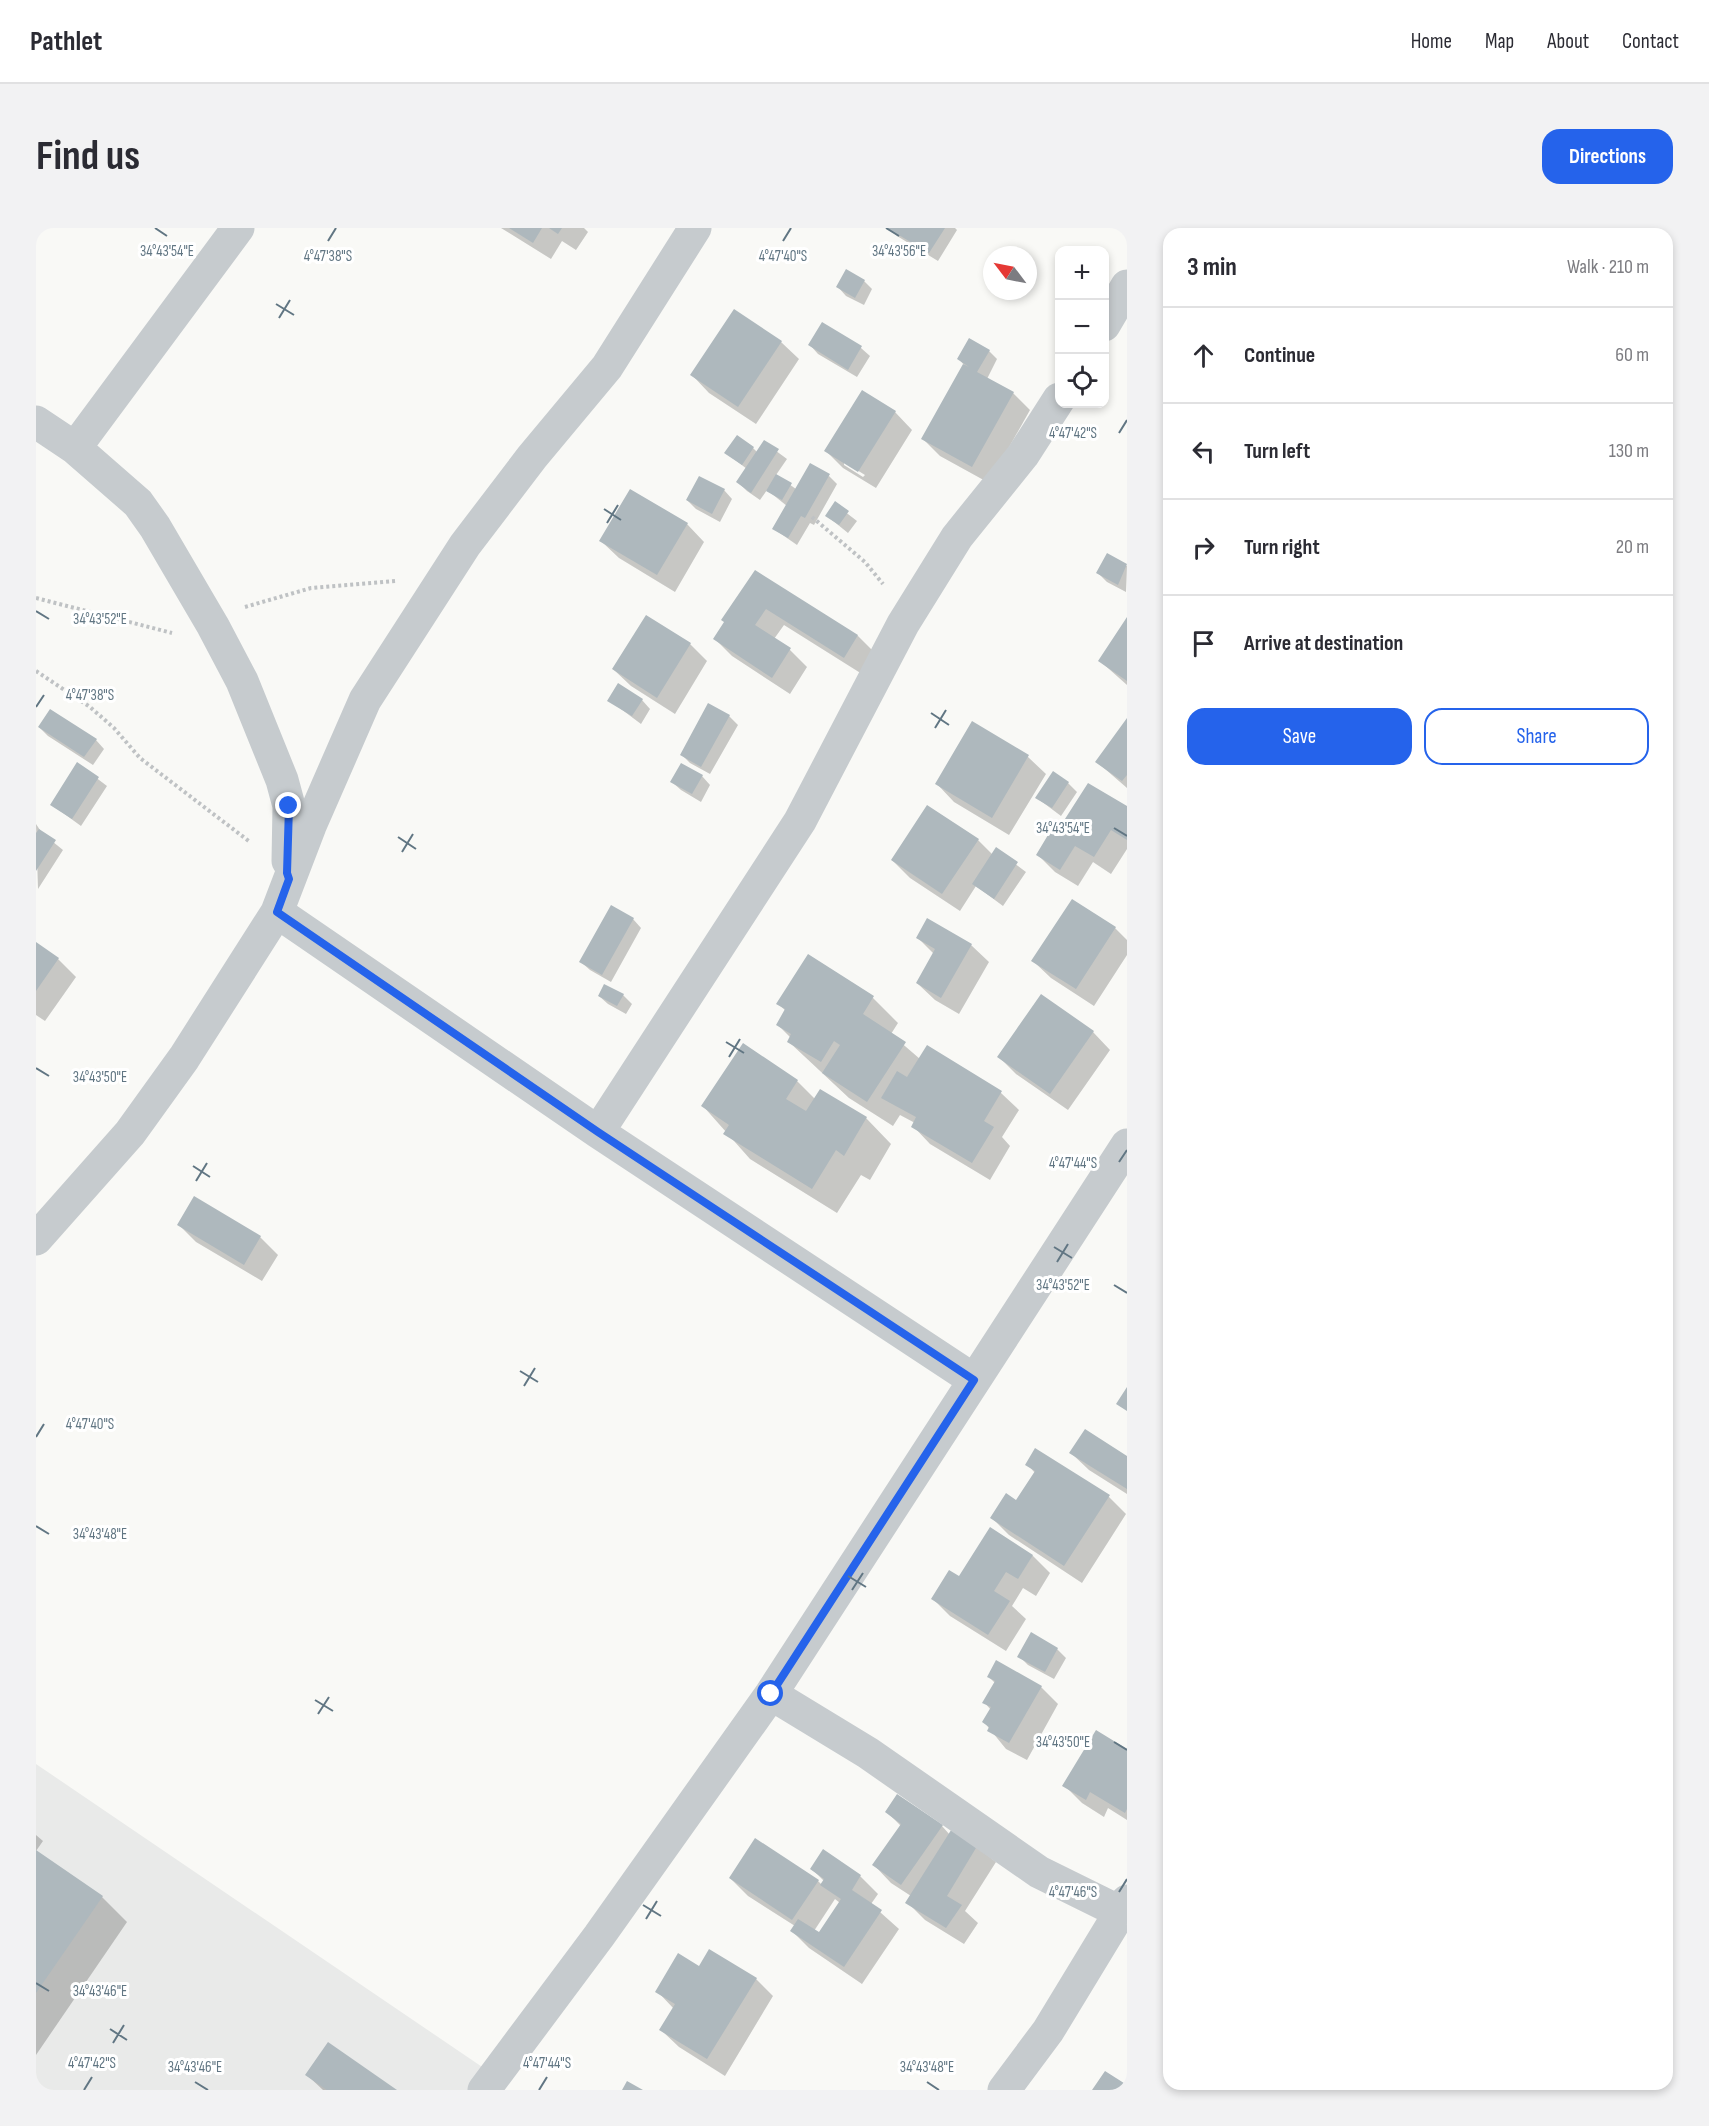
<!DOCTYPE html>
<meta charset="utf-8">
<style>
:root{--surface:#fff;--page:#f2f2f3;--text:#2b2b33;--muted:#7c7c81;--line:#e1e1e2;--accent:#2563eb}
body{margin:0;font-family:"Sofia Sans Condensed",sans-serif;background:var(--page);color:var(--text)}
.controls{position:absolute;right:18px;top:18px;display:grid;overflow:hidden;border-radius:12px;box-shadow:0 3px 9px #0003}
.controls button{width:54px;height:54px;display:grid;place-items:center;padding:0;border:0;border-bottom:2px solid var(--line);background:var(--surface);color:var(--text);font:30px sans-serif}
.compass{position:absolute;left:947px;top:18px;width:54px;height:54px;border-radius:50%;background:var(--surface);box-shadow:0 3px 9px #0003;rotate:302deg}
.stop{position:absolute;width:18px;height:18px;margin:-14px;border:4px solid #2563eb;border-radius:50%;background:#fff}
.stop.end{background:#2563eb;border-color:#fff;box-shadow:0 2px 6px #0008}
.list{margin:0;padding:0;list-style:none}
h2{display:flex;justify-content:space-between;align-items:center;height:78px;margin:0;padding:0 24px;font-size:26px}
h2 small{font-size:20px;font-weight:400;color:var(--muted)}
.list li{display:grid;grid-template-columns:39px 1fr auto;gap:18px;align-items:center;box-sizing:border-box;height:96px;padding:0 24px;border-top:2px solid var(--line)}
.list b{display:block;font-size:22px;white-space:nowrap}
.list em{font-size:20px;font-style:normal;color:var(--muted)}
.actions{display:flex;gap:12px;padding:18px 24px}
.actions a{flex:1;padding:14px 0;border:2px solid var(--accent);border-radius:18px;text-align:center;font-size:21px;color:var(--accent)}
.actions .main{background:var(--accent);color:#fff}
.icon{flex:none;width:33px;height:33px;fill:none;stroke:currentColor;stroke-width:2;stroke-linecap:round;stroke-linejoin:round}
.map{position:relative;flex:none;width:1091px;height:1862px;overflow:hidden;border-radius:18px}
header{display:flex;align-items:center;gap:36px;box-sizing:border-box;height:84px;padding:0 30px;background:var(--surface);border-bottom:2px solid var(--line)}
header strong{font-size:28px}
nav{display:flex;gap:33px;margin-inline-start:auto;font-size:21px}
.intro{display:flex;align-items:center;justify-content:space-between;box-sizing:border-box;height:144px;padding:0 36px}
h1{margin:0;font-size:42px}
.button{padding:15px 27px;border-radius:18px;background:var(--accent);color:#fff;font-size:21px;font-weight:700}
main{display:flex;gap:36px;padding:0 36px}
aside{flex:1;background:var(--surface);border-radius:18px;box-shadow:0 3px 9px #0003}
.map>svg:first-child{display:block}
.built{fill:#e9eae9}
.shadow{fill:#0003;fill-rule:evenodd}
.building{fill:#aeb8bd}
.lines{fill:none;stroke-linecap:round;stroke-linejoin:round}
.path{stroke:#bfc2c4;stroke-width:4;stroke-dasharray:3 3;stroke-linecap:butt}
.minor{stroke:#c6cbce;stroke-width:33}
.route{stroke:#2563eb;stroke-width:8}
.ticks{fill:none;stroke:#617683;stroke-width:2}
.ticks-label{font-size:15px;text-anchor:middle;fill:#617683;stroke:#fff;stroke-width:6;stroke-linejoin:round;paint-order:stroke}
</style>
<header>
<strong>Pathlet</strong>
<nav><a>Home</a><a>Map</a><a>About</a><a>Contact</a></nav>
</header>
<div class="intro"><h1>Find us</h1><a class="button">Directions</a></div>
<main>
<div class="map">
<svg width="1091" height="1862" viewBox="0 0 1091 1862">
<rect width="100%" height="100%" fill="#f9f9f6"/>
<path class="built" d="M 0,1536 L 458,1847 L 448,1862 L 0,1862 Z"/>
<path class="shadow" d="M 465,0 L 548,0 L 552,4 L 540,22 L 526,13 L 515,31 Z
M 853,0 L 919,0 L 921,2 L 902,33 L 861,8 Z
M 828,53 L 836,61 L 828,77 L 810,68 L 802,59 Z
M 786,96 L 825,120 L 834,128 L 821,149 L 782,126 L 774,117 Z
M 745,114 L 763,131 L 720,196 L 673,165 L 656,147 Z
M 953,123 L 961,131 L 951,151 L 977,165 L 994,182 L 953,255 L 904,228 L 887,211 L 928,137 L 923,131 Z
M 859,184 L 876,202 L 840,260 L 807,240 L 790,223 ZM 808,234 L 829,247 L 827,249 L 808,237 Z
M 728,214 L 751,231 L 740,247 L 760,261 L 793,248 L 801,256 L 778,297 L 774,295 L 761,317 L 738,301 L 751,278 L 731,262 L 724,272 L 711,263 L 702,254 L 711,241 L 690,225 L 717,220 L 721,224 Z
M 688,262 L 696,271 L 684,294 L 660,281 L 651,272 Z
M 799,276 L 821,293 L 812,305 L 791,288 Z
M 651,296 L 668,314 L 639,364 L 583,330 L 565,313 Z
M 1072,327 L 1091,338 L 1090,364 L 1071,354 L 1062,345 Z
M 720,344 L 822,408 L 839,425 L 826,446 L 748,397 L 738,411 L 754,422 L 771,439 L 754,466 L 696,428 L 679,411 Z
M 1091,392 L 1091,457 L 1064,433 Z
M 654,416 L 671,433 L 639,486 L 595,458 L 577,441 Z
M 573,472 L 606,472 L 614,481 L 605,496 Z
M 673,477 L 693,488 L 702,497 L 674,546 L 654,535 L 646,527 Z
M 1091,493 L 1091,560 L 1061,534 Z
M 937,496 L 992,529 L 1010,546 L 973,607 L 918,574 L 901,556 Z
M 3,499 L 60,512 L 68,521 L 57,537 L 12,508 Z
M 42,536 L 71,558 L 45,598 L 16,577 Z
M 666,548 L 674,557 L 665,574 L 645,562 L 636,554 Z
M 1032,555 L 1041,564 L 1025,588 L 1001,570 Z
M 1091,580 L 1091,621 L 1075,646 L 1057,634 L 1042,658 L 1019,644 L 1002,627 L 1021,607 Z
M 0,596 L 6,605 L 27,622 L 2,661 Z
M 942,612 L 957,627 L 961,622 L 990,644 L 967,678 L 940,658 L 924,683 L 874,650 L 856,632 Z
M 1036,673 L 1079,700 L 1091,712 L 1091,727 L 1058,778 L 1015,750 L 997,733 Z
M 597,691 L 605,700 L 575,754 L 554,742 L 545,734 Z
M 882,710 L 935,717 L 953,734 L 923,786 L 899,772 L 881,755 L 898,726 Z
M 0,716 L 22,731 L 40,749 L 9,793 L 0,787 Z
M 587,767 L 596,776 L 590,786 L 572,776 L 563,768 Z
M 837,770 L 862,795 L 855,806 L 884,831 L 892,819 L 965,865 L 983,882 L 966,909 L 974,918 L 954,952 L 894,916 L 877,898 L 879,895 L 864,887 L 857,898 L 813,870 L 753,814 L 755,810 L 742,797 L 750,783 L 742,776 Z
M 1057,804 L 1074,822 L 1032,882 L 980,846 L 963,829 Z
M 707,817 L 761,853 L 779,871 L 830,890 L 855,916 L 834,952 L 825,947 L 801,985 L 714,931 L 667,878 Z
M 143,997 L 224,1009 L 242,1027 L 226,1053 L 160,1014 Z
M 1035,1225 L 1091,1230 L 1091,1266 L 1053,1242 Z
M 991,1236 L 1073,1269 L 1090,1286 L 1046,1355 L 973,1307 L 956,1290 L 980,1274 L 999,1245 Z
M 954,1301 L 997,1328 L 1014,1345 L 1000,1368 L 987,1360 L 976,1378 L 990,1391 L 970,1423 L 914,1388 L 897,1371 L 924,1350 Z
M 1021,1421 L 1030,1430 L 1018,1451 L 992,1437 L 983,1428 Z
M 953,1449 L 1005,1459 L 1022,1476 L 991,1532 L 970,1521 L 948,1494 L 955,1482 L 948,1474 L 959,1455 Z
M 1091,1523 L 1091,1592 L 1072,1580 L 1068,1589 L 1046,1575 L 1028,1557 Z
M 851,1584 L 906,1598 L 914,1607 L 918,1601 L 960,1634 L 929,1683 L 942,1695 L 928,1716 L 889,1692 L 871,1674 L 875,1668 L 855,1655 L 838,1637 L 865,1598 Z
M 0,1607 L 7,1613 L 0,1623 Z
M 0,1624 L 66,1669 L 91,1694 L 0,1827 Z
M 776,1641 L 824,1648 L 842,1666 L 835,1676 L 863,1701 L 826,1756 L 773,1720 L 756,1703 L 759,1698 L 712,1668 L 694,1650 L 782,1653 L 786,1657 L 788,1653 ZM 799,1671 L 804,1675 L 783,1706 L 778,1703 Z
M 663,1740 L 720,1751 L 737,1768 L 689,1848 L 643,1819 L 625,1802 L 638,1781 L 621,1763 Z
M 271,1847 L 358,1862 L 287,1862 Z"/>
<path class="building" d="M 473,0 L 506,0 L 497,15 Z
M 513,0 L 526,0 L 522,6 Z
M 851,0 L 909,0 L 893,25 Z
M 810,41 L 829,52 L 819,70 L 800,59 Z
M 698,81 L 746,113 L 702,179 L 654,147 Z
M 786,94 L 826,118 L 812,142 L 772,117 Z
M 933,110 L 954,122 L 941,144 L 978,164 L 936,239 L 885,211 L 927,136 L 933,139 L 921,131 Z
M 826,162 L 860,183 L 822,244 L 788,223 Z
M 701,207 L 718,219 L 706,237 L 688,225 Z
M 728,212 L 743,221 L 715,265 L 700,254 Z
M 774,235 L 794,246 L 769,290 L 765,288 L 752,310 L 736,301 Z
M 740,246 L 756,255 L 746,272 L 730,263 Z
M 663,248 L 689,261 L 676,286 L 650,272 Z
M 594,261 L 652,295 L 621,347 L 563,313 Z
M 799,273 L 813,283 L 803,297 L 789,288 Z
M 1071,325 L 1091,336 L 1082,357 L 1060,345 Z
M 719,342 L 822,407 L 808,430 L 730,381 L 719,397 L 755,420 L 736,450 L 677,411 L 688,394 L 685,392 Z
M 610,387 L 655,415 L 621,470 L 576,441 Z
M 1091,389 L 1091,453 L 1062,433 Z
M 582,455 L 607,471 L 596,488 L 571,473 Z
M 672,475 L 694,487 L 665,539 L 644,527 Z
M 14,481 L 61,511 L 48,529 L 2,499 Z
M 1091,490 L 1091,547 L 1086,553 L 1059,534 Z
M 936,493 L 993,527 L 956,590 L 899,556 Z
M 41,534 L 63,549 L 36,591 L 14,577 Z
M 645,535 L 667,547 L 656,566 L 634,554 Z
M 1017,543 L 1033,554 L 1016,580 L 999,570 Z
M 1052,555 L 1091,578 L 1091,612 L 1075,602 L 1058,629 L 1039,618 L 1024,642 L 1000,627 L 1015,602 L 1020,605 Z
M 891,577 L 943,611 L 906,666 L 855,632 Z
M 3,601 L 20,612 L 0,643 L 0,605 Z
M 960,619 L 982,634 L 958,671 L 936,656 Z
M 1036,671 L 1080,699 L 1040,761 L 995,733 Z
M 575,677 L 598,690 L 566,747 L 543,734 Z
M 891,690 L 936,716 L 905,770 L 880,755 L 899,721 L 880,710 Z
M 0,714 L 23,730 L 0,763 Z
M 772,726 L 838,768 L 827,786 L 870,814 L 831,874 L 786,845 L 804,817 L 798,813 L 785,834 L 751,814 L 755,806 L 740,797 L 749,781 L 740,776 Z
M 568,756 L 588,766 L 581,778 L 562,768 Z
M 1005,766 L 1058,803 L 1014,866 L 961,829 Z
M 707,815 L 762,852 L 750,871 L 770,883 L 784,861 L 831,889 L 808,928 L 800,922 L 776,961 L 687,906 L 693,897 L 665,878 Z
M 891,817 L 966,863 L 948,893 L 958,899 L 936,935 L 875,899 L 880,889 L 845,870 L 861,843 L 871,849 Z
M 158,968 L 225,1008 L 208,1037 L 141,997 Z
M 1091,1159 L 1091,1183 L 1080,1176 Z
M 1049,1201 L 1091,1228 L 1091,1261 L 1033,1225 Z
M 999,1220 L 1074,1267 L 1028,1338 L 954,1290 L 970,1265 L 980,1272 L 999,1243 L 989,1237 Z
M 954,1299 L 997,1327 L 982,1351 L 970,1344 L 958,1363 L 974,1373 L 952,1407 L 895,1371 L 913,1342 L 923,1348 Z
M 995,1404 L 1022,1420 L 1009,1444 L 981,1429 Z
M 960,1432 L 1006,1458 L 973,1515 L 951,1503 L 953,1499 L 946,1494 L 955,1479 L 946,1475 L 959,1453 L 951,1449 Z
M 1060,1502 L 1091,1521 L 1091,1581 L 1089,1585 L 1054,1564 L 1050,1572 L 1026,1558 Z
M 861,1566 L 907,1597 L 865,1657 L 836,1637 L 865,1596 L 849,1584 Z
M 917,1599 L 943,1615 L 911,1668 L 926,1677 L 910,1700 L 869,1675 Z
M 719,1610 L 783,1652 L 756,1692 L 693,1650 Z
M 787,1621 L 825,1647 L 816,1662 L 846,1682 L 808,1739 L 754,1703 L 762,1691 L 783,1704 L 805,1671 L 784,1657 L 788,1651 L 774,1641 Z
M 0,1622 L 67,1668 L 0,1765 Z
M 673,1721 L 721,1750 L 671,1831 L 623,1802 L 639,1776 L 619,1764 L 642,1725 L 663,1738 Z
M 292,1814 L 361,1862 L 291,1862 L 269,1847 Z
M 1069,1843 L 1091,1857 L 1091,1862 L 1056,1862 Z
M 591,1853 L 607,1862 L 586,1862 Z"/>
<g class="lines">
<path class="path" d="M 776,289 L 829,334 L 847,356
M 0,370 L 136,405
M 209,379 L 275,360 L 360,353
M 0,443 L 54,479 L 78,500 L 104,530 L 214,614"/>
<path class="minor" d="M 1068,97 L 1091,58
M 0,194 L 39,220 L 102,275 L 119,299 L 177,398 L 206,453 L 246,552 L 253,578 L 252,633
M 39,220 L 202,0
M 241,684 L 562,904 L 938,1152
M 562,904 L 764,593 L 867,396 L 921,309 L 987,227 L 1023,171
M 0,1011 L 94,905 L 148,830 L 241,684 L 274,598 L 329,472 L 429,317 L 496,229 L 571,139 L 659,0
M 735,1466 L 832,1525 L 1003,1644 L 1082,1683
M 448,1862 L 563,1708 L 735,1466 L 1091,917
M 968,1862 L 1012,1803 L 1091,1673"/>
</g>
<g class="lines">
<path class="route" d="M 253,578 L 251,645 L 253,651 L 241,684 L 562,904 L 938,1152 L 735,1466"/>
</g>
<path class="ticks" d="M 119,0 L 131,8M 850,0 L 863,8M 292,13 L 300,0M 747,13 L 755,0M 240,76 L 258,87M 243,90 L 254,72M 1083,205 L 1091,192M 568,281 L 585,292M 571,295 L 582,277M 0,383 L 13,391M 0,479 L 8,467M 895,485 L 913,497M 899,500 L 910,482M 1078,600 L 1091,608M 362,609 L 380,621M 366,624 L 377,606M 690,814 L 708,825M 693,829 L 704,811M 0,840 L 13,848M 1083,934 L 1091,922M 157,938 L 174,949M 160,953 L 171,935M 1018,1019 L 1036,1030M 1021,1034 L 1032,1016M 1078,1057 L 1091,1065M 484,1143 L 502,1154M 488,1158 L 499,1140M 0,1209 L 8,1196M 0,1298 L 13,1306M 812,1348 L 830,1359M 816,1362 L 827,1345M 279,1472 L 297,1483M 282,1486 L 293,1469M 1078,1514 L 1091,1522M 1083,1664 L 1091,1651M 607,1677 L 625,1688M 610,1691 L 621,1673M 0,1755 L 13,1763M 74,1801 L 91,1812M 77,1815 L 88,1797M 159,1854 L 172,1862M 891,1854 L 903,1862M 48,1862 L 56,1849M 503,1862 L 511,1849"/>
<g class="ticks-label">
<text x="131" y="28">34°43'54"E</text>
<text x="863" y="28">34°43'56"E</text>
<text x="292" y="33">4°47'38"S</text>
<text x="747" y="33">4°47'40"S</text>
<text x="1037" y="210">4°47'42"S</text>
<text x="64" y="396">34°43'52"E</text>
<text x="54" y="472">4°47'38"S</text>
<text x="1027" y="605">34°43'54"E</text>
<text x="64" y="854">34°43'50"E</text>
<text x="1037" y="940">4°47'44"S</text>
<text x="1027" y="1062">34°43'52"E</text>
<text x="54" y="1201">4°47'40"S</text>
<text x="64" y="1311">34°43'48"E</text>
<text x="1027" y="1519">34°43'50"E</text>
<text x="1037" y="1669">4°47'46"S</text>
<text x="64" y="1768">34°43'46"E</text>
<text x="56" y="1840">4°47'42"S</text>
<text x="511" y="1840">4°47'44"S</text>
<text x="159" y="1844">34°43'46"E</text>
<text x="891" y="1844">34°43'48"E</text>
</g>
</svg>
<div class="controls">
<button>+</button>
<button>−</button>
<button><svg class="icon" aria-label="locate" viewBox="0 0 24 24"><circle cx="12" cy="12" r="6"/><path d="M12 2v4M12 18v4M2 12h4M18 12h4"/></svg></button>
</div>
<svg class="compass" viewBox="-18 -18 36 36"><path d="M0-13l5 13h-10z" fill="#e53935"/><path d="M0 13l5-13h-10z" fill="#7c7c81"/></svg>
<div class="stop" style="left:735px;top:1466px"></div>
<div class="stop end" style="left:253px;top:578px"></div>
</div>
<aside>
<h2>3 min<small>Walk · 210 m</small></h2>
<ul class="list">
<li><svg class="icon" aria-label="ahead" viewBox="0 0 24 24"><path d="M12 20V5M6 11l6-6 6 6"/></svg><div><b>Continue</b></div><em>60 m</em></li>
<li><svg class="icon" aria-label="left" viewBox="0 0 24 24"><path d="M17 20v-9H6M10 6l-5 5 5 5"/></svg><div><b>Turn left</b></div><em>130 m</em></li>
<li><svg class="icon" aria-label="right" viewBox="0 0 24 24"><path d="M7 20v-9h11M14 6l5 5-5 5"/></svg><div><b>Turn right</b></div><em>20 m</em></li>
<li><svg class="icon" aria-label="arrive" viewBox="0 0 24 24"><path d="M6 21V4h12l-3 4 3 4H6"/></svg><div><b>Arrive at destination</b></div></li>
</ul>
<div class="actions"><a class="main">Save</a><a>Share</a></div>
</aside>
</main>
